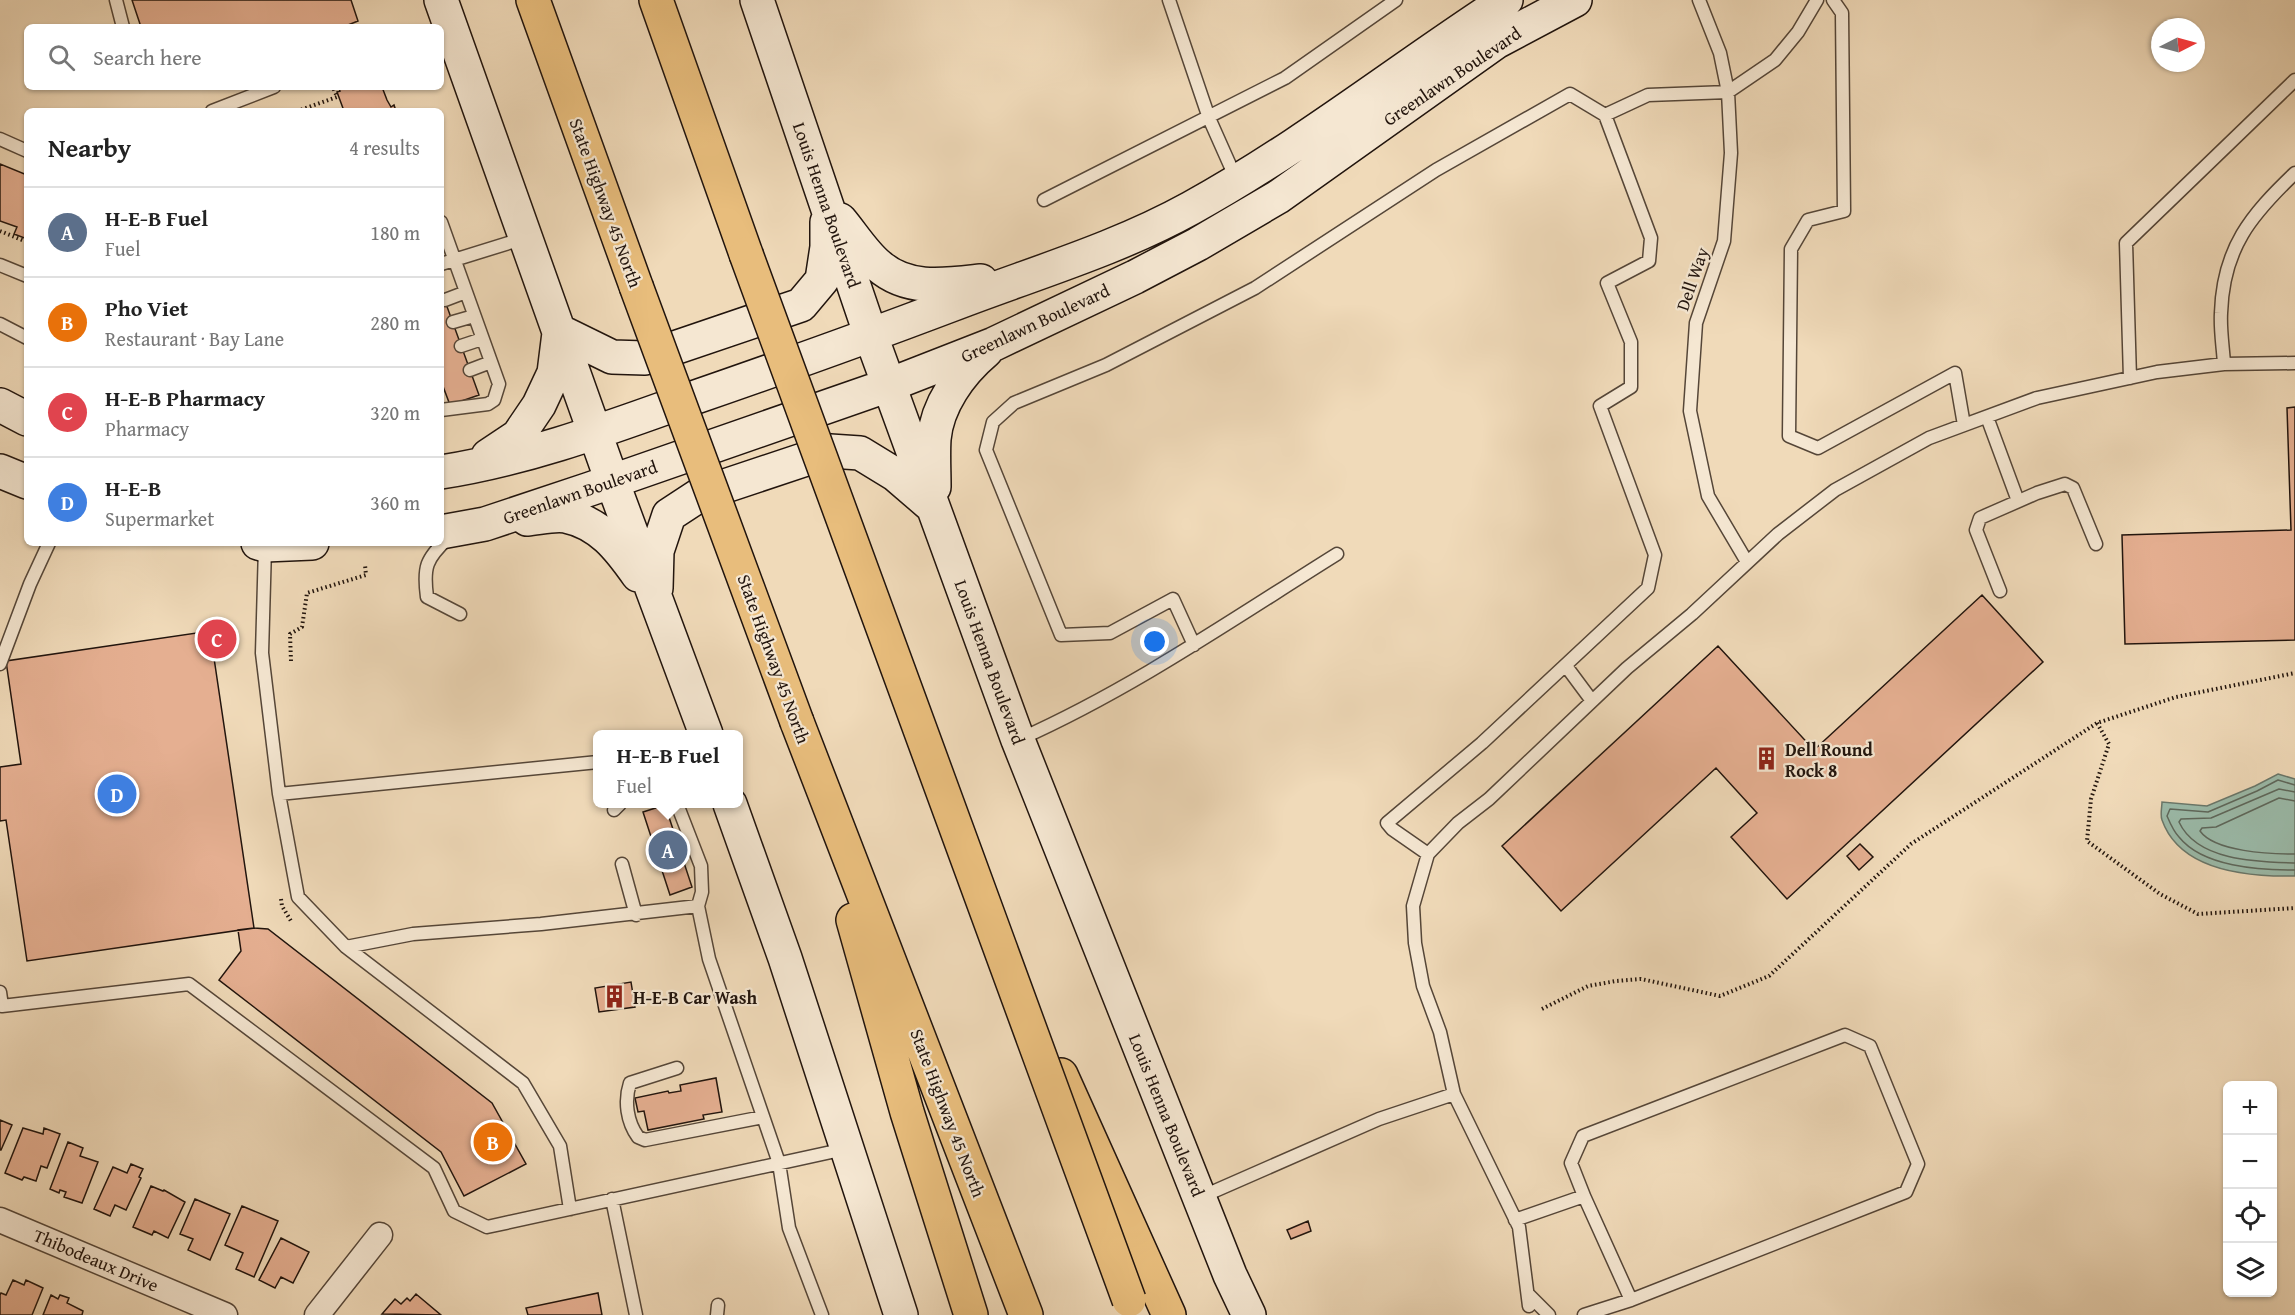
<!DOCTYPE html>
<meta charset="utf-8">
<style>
:root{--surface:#fff;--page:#f6f6f6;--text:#222;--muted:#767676;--line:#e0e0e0;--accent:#8f2418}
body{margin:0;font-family:"Gentium Book Plus",serif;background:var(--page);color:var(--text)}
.controls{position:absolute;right:18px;bottom:18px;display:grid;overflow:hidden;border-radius:9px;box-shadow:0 2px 4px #0004}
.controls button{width:54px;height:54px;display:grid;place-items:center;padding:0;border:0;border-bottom:2px solid var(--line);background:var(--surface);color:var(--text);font:30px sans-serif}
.compass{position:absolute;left:2151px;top:18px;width:54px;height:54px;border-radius:50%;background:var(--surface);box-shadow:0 2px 4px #0004;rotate:84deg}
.you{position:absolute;left:1155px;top:642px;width:21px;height:21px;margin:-15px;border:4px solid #fff;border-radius:50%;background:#1a73e8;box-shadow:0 0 0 9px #1a73e833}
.badge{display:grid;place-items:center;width:39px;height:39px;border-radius:50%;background:var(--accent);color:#fff;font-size:20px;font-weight:700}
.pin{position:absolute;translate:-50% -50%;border:3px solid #fff;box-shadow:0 2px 6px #0006}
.popup{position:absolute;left:593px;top:730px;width:150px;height:78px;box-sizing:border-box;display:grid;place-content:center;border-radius:9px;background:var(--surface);filter:drop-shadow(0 2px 4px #0005);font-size:20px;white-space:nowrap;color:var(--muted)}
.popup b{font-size:22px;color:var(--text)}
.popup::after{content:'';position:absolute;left:50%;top:100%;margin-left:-12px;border:12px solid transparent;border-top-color:var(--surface)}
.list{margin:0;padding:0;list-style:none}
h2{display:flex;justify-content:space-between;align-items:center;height:78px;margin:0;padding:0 24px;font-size:26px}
h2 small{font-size:20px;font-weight:400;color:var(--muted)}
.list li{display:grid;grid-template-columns:39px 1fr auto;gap:18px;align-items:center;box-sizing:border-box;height:90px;padding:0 24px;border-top:2px solid var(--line)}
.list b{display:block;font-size:22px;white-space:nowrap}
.list p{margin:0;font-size:20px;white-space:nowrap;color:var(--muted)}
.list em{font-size:20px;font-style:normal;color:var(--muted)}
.icon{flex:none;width:33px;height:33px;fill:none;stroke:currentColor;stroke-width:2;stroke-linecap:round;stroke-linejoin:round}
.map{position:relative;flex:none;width:2295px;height:1315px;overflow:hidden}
.search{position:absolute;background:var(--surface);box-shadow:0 2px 4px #0004;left:24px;top:24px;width:420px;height:66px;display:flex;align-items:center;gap:15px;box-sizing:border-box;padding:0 21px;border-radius:9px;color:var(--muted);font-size:22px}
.panel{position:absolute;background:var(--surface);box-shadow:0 2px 4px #0004;left:24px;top:108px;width:420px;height:438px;border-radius:9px}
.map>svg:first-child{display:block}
.water{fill:#9bbbaa;stroke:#6a786b;stroke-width:1.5}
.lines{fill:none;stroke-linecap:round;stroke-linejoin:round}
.shore{stroke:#5e685c;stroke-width:1.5}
.building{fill:#e5af91;stroke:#21140d;stroke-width:1.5}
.service-casing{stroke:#554638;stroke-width:15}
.minor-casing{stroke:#554638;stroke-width:27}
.secondary-casing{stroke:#21140d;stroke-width:36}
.motorway-casing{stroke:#21140d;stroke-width:36}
.path{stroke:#21140d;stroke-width:4;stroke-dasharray:1.5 3;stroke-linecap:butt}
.service{stroke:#f5e7d2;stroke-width:12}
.minor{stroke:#f5e7d2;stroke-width:24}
.secondary{stroke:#f5e7d2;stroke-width:33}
.motorway{stroke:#e8bd7c;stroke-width:33}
.motorway-bridge-casing{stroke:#21140d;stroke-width:36;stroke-linecap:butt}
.motorway-bridge{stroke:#e8bd7c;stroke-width:33}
.labels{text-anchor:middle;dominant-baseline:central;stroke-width:4.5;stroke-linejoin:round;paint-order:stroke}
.street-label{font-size:18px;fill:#21140d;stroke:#f5e7d2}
.poi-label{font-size:18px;font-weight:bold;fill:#21140d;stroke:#f5e7d2;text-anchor:start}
</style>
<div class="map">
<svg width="2295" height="1315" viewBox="0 0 2295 1315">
<rect width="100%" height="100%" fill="#f0dab9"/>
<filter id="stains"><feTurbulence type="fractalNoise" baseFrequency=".00333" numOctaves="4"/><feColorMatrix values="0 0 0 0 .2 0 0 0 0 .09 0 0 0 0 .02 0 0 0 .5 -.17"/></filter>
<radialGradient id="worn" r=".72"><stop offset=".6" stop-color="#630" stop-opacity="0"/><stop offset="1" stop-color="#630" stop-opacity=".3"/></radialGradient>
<path class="water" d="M 2278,774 L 2295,779 L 2295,876 C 2249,877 2180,871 2162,820 C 2160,815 2162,807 2162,802 L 2207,806 L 2255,786 Z"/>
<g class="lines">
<path class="shore" d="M 2295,785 L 2278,780 L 2257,791 L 2208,812 L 2170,809 L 2167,816 C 2170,823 2174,832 2179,837 C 2203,867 2259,870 2295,870
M 2295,792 L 2279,789 L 2211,818 L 2181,819 L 2179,822 C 2197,861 2257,862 2295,863
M 2295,801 L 2279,798 L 2216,827 L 2202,828 L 2200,831 C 2215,852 2270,854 2295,854"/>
</g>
<path class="building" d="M 132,0 L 351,0 L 358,21 L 343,27 L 141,27 Z
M 338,87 L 382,87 L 387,100 L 391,107 L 394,105 L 396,111 L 344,111 L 337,92 L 340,91 Z
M 0,164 L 27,175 L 27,239 L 14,234 L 17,227 L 0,221 Z
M 441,290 L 479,395 L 450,405 L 441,381 Z
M 2295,407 L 2295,640 L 2125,644 L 2122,535 L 2291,530 L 2287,408 Z
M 1982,595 L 2043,662 L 1787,899 L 1731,837 L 1757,813 L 1716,768 L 1561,911 L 1502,846 L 1718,646 L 1814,750 Z
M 210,631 L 254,928 L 27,961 L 6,820 L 0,821 L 0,767 L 21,764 L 6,661 Z
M 665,805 L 692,887 L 670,895 L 643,812 Z
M 1860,844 L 1873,857 L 1859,870 L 1847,856 Z
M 254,928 L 268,929 L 492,1103 L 526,1164 L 464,1196 L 441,1152 L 219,980 L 241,951 L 238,930 Z
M 631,982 L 635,1007 L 599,1012 L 595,988 Z
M 716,1078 L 722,1112 L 703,1115 L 704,1119 L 648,1130 L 644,1111 L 638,1112 L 635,1098 L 668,1091 L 669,1093 L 681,1091 L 680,1085 Z
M 0,1120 L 12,1125 L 1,1150 L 0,1150 Z
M 23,1128 L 43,1134 L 44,1128 L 60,1134 L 47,1168 L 41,1166 L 36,1181 L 24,1177 L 22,1180 L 5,1173 Z
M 68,1142 L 83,1148 L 80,1156 L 98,1162 L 82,1203 L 64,1197 L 66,1192 L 60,1190 L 59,1193 L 50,1189 Z
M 131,1164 L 143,1169 L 139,1177 L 141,1178 L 126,1210 L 115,1205 L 110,1216 L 94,1209 L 113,1167 L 127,1173 Z
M 151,1186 L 163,1191 L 164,1190 L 185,1202 L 168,1238 L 154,1231 L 152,1235 L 133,1227 Z
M 195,1199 L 230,1214 L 210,1260 L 188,1250 L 193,1239 L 180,1234 Z
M 242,1206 L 278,1221 L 254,1277 L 236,1269 L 243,1253 L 225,1245 Z
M 1308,1221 L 1311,1231 L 1291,1239 L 1287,1230 Z
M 281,1238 L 309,1252 L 293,1283 L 281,1277 L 275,1288 L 259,1280 Z
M 13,1280 L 24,1285 L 26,1280 L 43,1288 L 32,1315 L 0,1315 L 0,1295 L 1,1293 L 6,1295 Z
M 598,1293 L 602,1315 L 528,1315 L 526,1308 Z
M 416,1294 L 441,1315 L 382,1314 L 395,1299 L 401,1304 L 407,1298 L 410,1301 Z
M 51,1295 L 58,1299 L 60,1295 L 69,1298 L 67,1303 L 83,1311 L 82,1315 L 43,1315 Z"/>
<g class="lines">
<defs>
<path id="service" d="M 116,0 L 123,27
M 1169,0 L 1209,118 L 1237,181
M 1699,0 L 1720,53 L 1728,92 L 1731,153 L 1724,241 L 1696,323 L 1690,411 L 1708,496 L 1747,562
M 1833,0 L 1842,13 L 1844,211 L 1808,220 L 1791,249 L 1789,436 L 1818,448 L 1955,373 L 1964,425
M 212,111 L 274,87
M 0,139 L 27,151
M 1044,200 L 1285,78 L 1396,0
M 441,222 L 499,384 L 494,400 L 488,404 L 441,410
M 441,264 L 525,238
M 0,265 L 27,276
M 445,300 L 466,292
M 453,322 L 474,316
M 0,324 L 27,338
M 461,346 L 482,339
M 2224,364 C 2223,347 2220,330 2221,313 C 2223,248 2251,215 2295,173
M 470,370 L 491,362
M 2130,378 L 2126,243 L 2295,80
M 1987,417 L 2018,501
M 448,538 C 426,559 423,567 427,597 L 460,614
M 265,547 L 262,653 L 279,794 L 298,897 L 346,947 L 523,1083 L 560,1146 L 570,1209
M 2000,591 L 1976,530 L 1980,518 L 2037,493 L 2065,484 L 2073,488 L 2096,544
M 1194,645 L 1173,599 L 1110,633 L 1061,635 L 986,450 L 993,422 L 1014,403 L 1106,365 L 1255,288 L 1436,170 L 1570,94 L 1605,115
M 0,664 L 30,584 L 49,543
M 1566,666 L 1592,701
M 1020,739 C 1132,689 1233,619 1337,554
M 279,794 L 598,762
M 677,804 L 701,866 L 702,892 L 698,906 L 709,959 L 779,1163 L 789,1228 L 822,1315
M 614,810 L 620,804
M 1428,854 L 1392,829 L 1387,823 L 1482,743 L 1648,588 L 1655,555 L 1600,406 L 1631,387 L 1631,342 L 1607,283 L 1649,261 L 1651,238 L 1605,115 L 1648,95 L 1728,92 L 1775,60 L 1798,32 L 1817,0
M 622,864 L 636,915
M 346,947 L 413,934 L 541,924 L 698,906
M 0,992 L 2,1006 L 189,984 L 434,1168 L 454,1211 L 487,1227 L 845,1149
M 677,1068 L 630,1083 C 624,1101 627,1122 638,1137 L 645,1140 L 763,1117
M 1584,1196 L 1631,1300
M 1201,1197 L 1379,1119 L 1454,1094
M 612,1199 L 636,1315
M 1515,1220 L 1584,1196 L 1571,1163 L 1583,1136 L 1845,1035 L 1870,1046 L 1918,1164 L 1906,1192 L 1631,1300 L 1584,1315
M 1528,1294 L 1549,1315
M 1529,1306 L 1519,1227 L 1454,1094 L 1440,1032 L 1423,986 L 1415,943 L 1413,906 L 1428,854 L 1458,823 L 1489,799 L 1627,668 L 1692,614 L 1778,534 L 1835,490 L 1929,438 L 2037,398 L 2157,372 L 2224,364 L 2295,363
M 717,1315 L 718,1305"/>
<path id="minor" d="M 0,1220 L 225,1315
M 317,1315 L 380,1235"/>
<path id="secondary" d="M 441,0 L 612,481 L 706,734
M 757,0 L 871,336 L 1018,740 L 1230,1275 L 1249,1315
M 840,220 C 852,234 864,254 879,266 C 908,291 945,285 981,281
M 559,331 L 612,357 L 645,358 L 801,305 L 822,280 L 827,247 L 827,222
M 0,405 L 27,419
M 488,456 L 518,436 L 539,405 L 554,373 L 559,333
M 0,471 L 27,482
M 441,472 C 526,459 609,428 690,399 C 777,369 864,338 951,305 C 1031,274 1115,250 1191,208 C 1302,147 1401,68 1506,0
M 934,487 C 934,471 933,455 934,439 C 937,405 960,373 986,351
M 527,519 C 539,518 554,514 566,516 C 600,523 619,548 638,575
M 441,532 L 485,524 L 590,489 L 889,385 L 994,344 L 1135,277 L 1198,244 L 1278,197 L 1496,42 L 1575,0
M 258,543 L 265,545 L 312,543
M 656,588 L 657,551 L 669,515 L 701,494 L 830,451 L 860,453 L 896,475 L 932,506
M 730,804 L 785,958 L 901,1315"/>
<path id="motorway" d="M 533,0 L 636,286
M 656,0 L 746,254
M 797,722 L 1026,1315
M 853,920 L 907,1112 L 971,1315
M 1061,1075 L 1169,1315"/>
</defs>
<use href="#service" class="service-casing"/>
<use href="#minor" class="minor-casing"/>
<use href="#secondary" class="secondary-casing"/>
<use href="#motorway" class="motorway-casing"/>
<path class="path" d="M 297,111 L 337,97 L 333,87
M 0,231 L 27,242
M 291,661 L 290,634 L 302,627 L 307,593 L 366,575 L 365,565
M 2097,723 L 2109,744 L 2091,799 L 2087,841 L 2160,894 L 2198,914 L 2295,908
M 281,899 L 282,906 L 291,921
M 1542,1009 L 1588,986 L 1616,981 L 1641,979 L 1720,996 L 1769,976 L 1911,844 L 2097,723 L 2176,697 L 2295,673"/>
<use href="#service" class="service"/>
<use href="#minor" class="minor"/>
<use href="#secondary" class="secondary"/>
<use href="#motorway" class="motorway"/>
<defs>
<path id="motorway-bridge" d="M 746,254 L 1129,1300
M 636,286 L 797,722"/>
</defs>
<use href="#motorway-bridge" class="motorway-bridge-casing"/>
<use href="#motorway-bridge" class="motorway-bridge"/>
</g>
<defs>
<symbol id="building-bare" viewBox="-9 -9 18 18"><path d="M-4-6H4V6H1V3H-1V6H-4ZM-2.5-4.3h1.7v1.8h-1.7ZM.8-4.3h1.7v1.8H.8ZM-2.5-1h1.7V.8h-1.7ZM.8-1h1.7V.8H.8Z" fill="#8f2418" stroke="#f5e7d2" stroke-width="2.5" paint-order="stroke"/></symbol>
</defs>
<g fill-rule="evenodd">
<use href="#building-bare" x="1750" y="742" width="33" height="33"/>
<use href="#building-bare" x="598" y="980" width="33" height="33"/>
</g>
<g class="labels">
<g class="street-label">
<text transform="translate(1452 76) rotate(-34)">Greenlawn Boulevard</text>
<text transform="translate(606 203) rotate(70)">State Highway 45 North</text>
<text transform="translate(827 205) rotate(71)">Louis Henna Boulevard</text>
<text transform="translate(1692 279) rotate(-71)">Dell Way</text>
<text transform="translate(1035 323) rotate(-25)">Greenlawn Boulevard</text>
<text transform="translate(580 492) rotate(-19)">Greenlawn Boulevard</text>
<text transform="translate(774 659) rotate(70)">State Highway 45 North</text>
<text transform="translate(990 662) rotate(70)">Louis Henna Boulevard</text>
<text transform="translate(948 1113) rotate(69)">State Highway 45 North</text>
<text transform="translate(1167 1115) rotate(68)">Louis Henna Boulevard</text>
<text transform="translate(96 1260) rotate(23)">Thibodeaux Drive</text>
</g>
<g class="poi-label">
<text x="1785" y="749">Dell Round<tspan x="1785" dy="21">Rock 8</tspan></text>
<text x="633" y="997">H-E-B Car Wash</text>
</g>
</g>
<rect width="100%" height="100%" filter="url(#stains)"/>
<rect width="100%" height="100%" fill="url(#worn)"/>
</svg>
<div class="controls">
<button>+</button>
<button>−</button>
<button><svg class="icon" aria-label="locate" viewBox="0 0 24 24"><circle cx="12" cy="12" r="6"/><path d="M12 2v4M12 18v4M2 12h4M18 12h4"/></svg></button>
<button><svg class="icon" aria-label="layers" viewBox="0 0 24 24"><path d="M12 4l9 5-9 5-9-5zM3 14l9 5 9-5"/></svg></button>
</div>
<svg class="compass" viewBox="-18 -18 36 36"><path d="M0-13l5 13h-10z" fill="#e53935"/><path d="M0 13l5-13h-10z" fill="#767676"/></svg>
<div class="you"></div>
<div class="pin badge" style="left:668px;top:850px;background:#5c6f8a">A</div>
<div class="popup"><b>H-E-B Fuel</b>Fuel</div>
<div class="pin badge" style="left:493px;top:1142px;background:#e8710a">B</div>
<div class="pin badge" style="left:217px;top:639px;background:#e0444e">C</div>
<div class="pin badge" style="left:117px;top:794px;background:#3f7fe0">D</div>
<div class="search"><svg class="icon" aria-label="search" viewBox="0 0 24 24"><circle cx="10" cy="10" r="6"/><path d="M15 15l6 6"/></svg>Search here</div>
<section class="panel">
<h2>Nearby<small>4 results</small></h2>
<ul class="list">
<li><span class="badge" style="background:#5c6f8a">A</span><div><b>H-E-B Fuel</b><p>Fuel</p></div><em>180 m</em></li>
<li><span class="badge" style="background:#e8710a">B</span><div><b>Pho Viet</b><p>Restaurant · Bay Lane</p></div><em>280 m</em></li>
<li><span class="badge" style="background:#e0444e">C</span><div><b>H-E-B Pharmacy</b><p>Pharmacy</p></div><em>320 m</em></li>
<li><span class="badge" style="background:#3f7fe0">D</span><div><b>H-E-B</b><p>Supermarket</p></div><em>360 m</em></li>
</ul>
</section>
</div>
